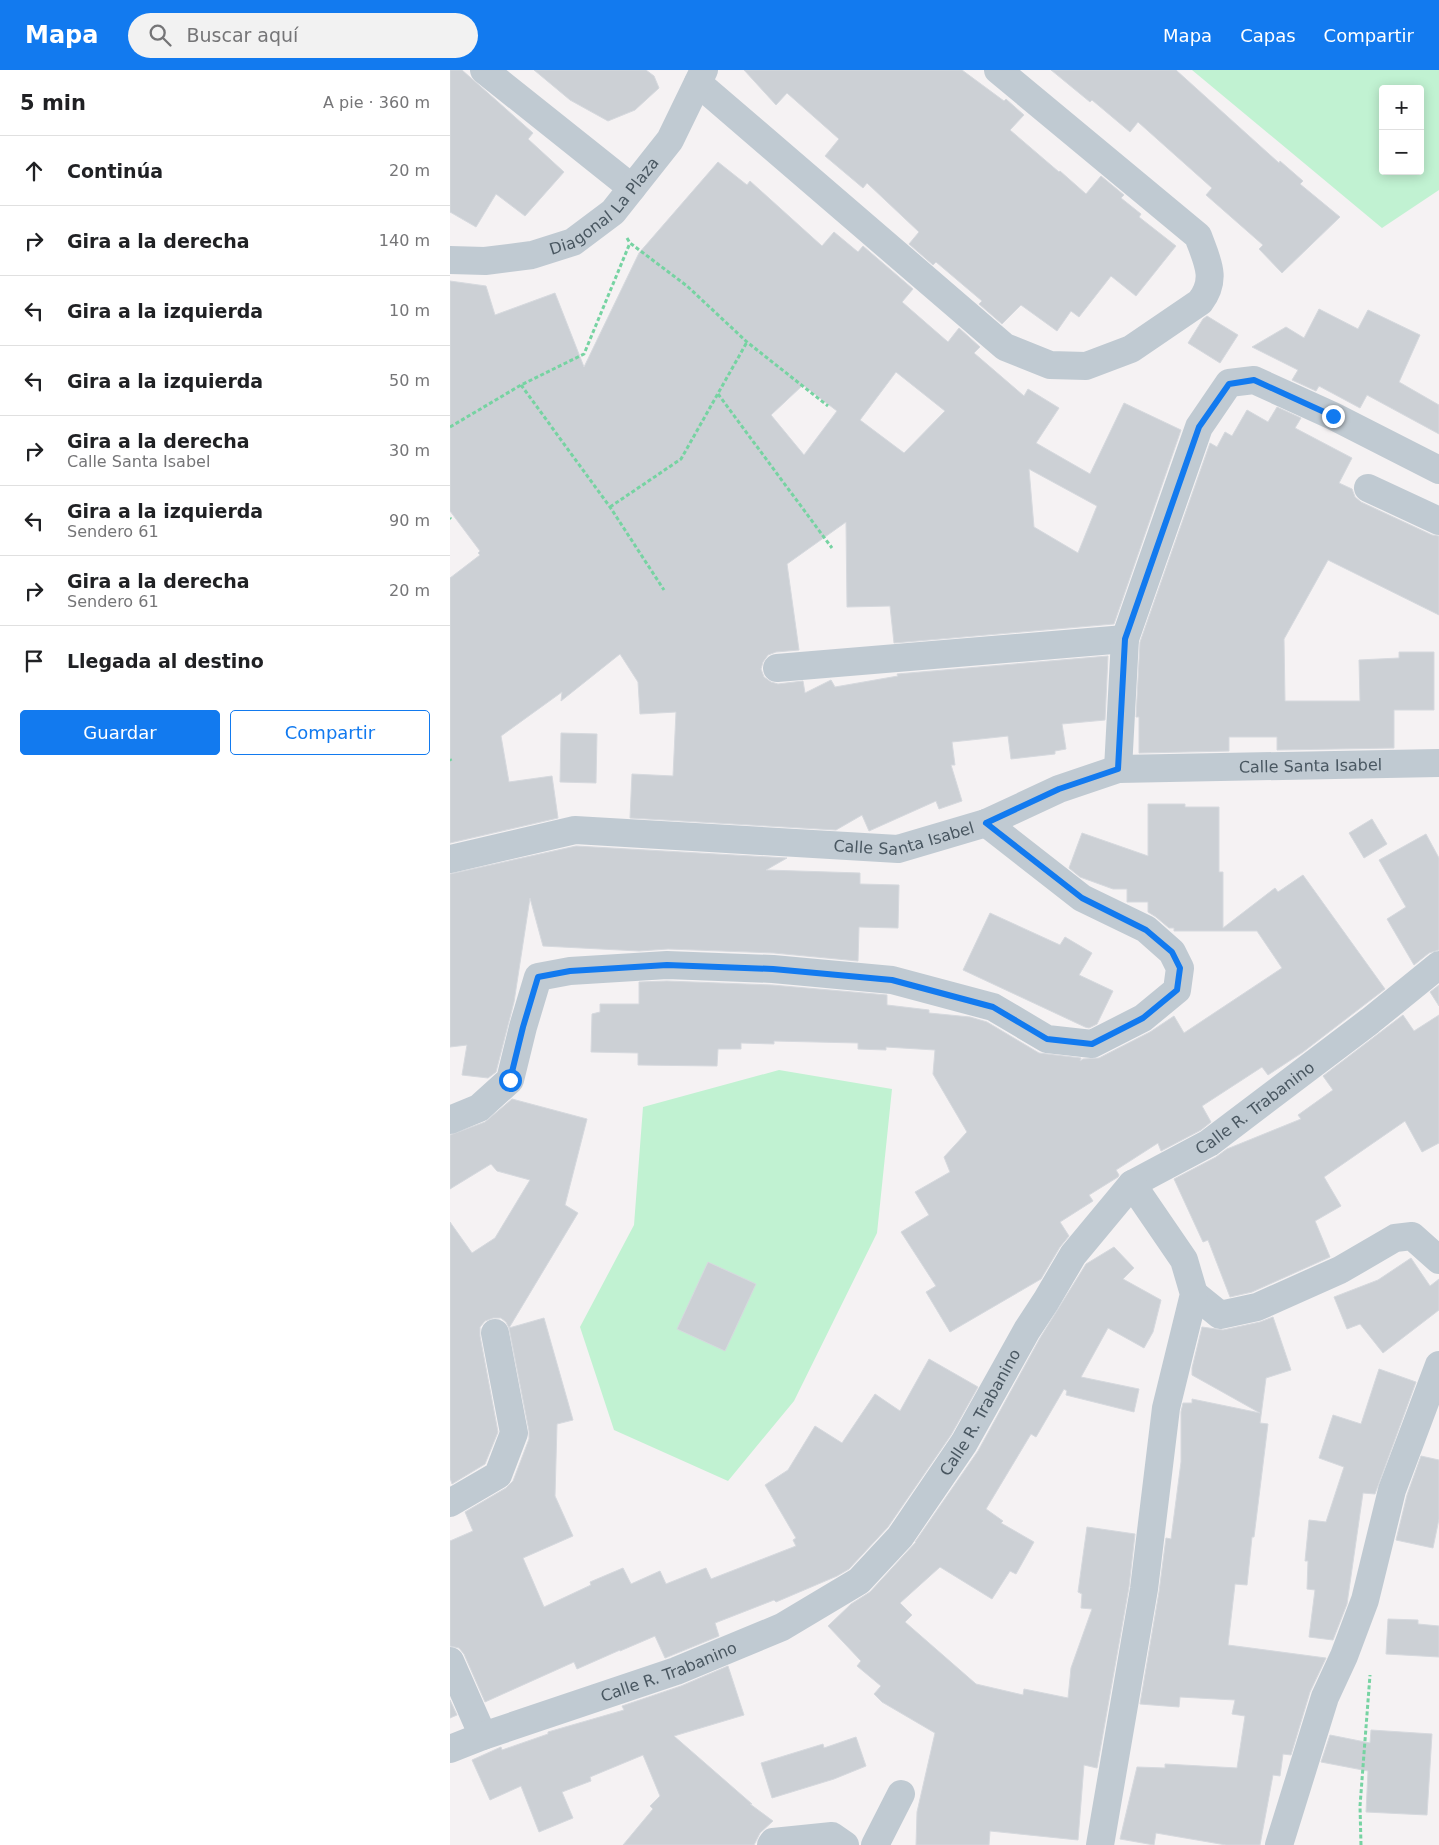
<!DOCTYPE html>
<html lang="es">
<meta charset="utf-8">
<style>
:root{--surface:#fff;--page:#f2f2f2;--text:#202124;--muted:#757577;--line:#e0e0e0;--accent:#127aef}
body{margin:0;font-family:"DejaVu Sans",sans-serif;background:var(--page);color:var(--text)}
.controls{position:absolute;right:15px;top:15px;display:grid;overflow:hidden;border-radius:5px;box-shadow:0 2px 12px #0003}
.controls button{width:45px;height:45px;display:grid;place-items:center;padding:0;border:0;border-bottom:1px solid var(--line);background:var(--surface);color:var(--text);font:25px sans-serif}
.stop{position:absolute;width:15px;height:15px;margin:-11px;border:4px solid #127aef;border-radius:50%;background:#fff}
.stop.end{background:#127aef;border-color:#fff;box-shadow:0 1px 5px #0008}
.list{margin:0;padding:0;list-style:none}
h2{display:flex;justify-content:space-between;align-items:center;height:65px;margin:0;padding:0 20px;font-size:21px}
h2 small{font-size:16px;font-weight:400;color:var(--muted)}
.list li{display:grid;grid-template-columns:32px 1fr auto;gap:15px;align-items:center;box-sizing:border-box;height:70px;padding:0 20px;border-top:1px solid var(--line)}
.list b{display:block;font-size:19px;white-space:nowrap}
.list p{margin:0;font-size:16px;white-space:nowrap;color:var(--muted)}
.list em{font-size:16px;font-style:normal;color:var(--muted)}
.actions{display:flex;gap:10px;padding:15px 20px}
.actions a{flex:1;padding:11px 0;border:1px solid var(--accent);border-radius:5px;text-align:center;font-size:18px;color:var(--accent)}
.actions .main{background:var(--accent);color:#fff}
.icon{flex:none;width:28px;height:28px;fill:none;stroke:currentColor;stroke-width:2;stroke-linecap:round;stroke-linejoin:round}
.map{position:relative;flex:none;width:989px;height:1775px;overflow:hidden}
header{display:flex;align-items:center;gap:30px;box-sizing:border-box;height:70px;padding:0 25px;background:var(--accent);color:#fff}
header strong{font-size:24px}
nav{display:flex;gap:28px;margin-inline-start:auto;font-size:18px}
.search{width:350px;height:45px;background:var(--page);display:flex;align-items:center;gap:12px;box-sizing:border-box;padding:0 18px;border-radius:28px;color:var(--muted);font-size:19px}
main{display:flex}
aside{flex:1;background:var(--surface)}
.map>svg:first-child{display:block}
.green{fill:#c1f2d2;fill-rule:evenodd}
.building{fill:#ccd0d5;stroke:#d6d9de;fill-rule:evenodd}
.lines{fill:none;stroke-linecap:round;stroke-linejoin:round}
.path{stroke:#76d3a2;stroke-width:3;stroke-dasharray:4 2.5;stroke-linecap:butt}
.minor{stroke:#c0cad2;stroke-width:28}
.route{stroke:#127aef;stroke-width:6}
.labels{text-anchor:middle;dominant-baseline:central;stroke-width:4;stroke-linejoin:round;paint-order:stroke}
.street-label{font-size:16px;fill:#495761;stroke:#fff}
</style>
<header>
<strong>Mapa</strong>
<div class="search"><svg class="icon" aria-label="search" viewBox="0 0 24 24"><circle cx="10" cy="10" r="6"/><path d="M15 15l6 6"/></svg>Buscar aquí</div>
<nav><a>Mapa</a><a>Capas</a><a>Compartir</a></nav>
</header>
<main>
<aside>
<h2>5 min<small>A pie · 360 m</small></h2>
<ul class="list">
<li><svg class="icon" aria-label="ahead" viewBox="0 0 24 24"><path d="M12 20V5M6 11l6-6 6 6"/></svg><div><b>Continúa</b></div><em>20 m</em></li>
<li><svg class="icon" aria-label="right" viewBox="0 0 24 24"><path d="M7 20v-9h11M14 6l5 5-5 5"/></svg><div><b>Gira a la derecha</b></div><em>140 m</em></li>
<li><svg class="icon" aria-label="left" viewBox="0 0 24 24"><path d="M17 20v-9H6M10 6l-5 5 5 5"/></svg><div><b>Gira a la izquierda</b></div><em>10 m</em></li>
<li><svg class="icon" aria-label="left" viewBox="0 0 24 24"><path d="M17 20v-9H6M10 6l-5 5 5 5"/></svg><div><b>Gira a la izquierda</b></div><em>50 m</em></li>
<li><svg class="icon" aria-label="right" viewBox="0 0 24 24"><path d="M7 20v-9h11M14 6l5 5-5 5"/></svg><div><b>Gira a la derecha</b><p>Calle Santa Isabel</p></div><em>30 m</em></li>
<li><svg class="icon" aria-label="left" viewBox="0 0 24 24"><path d="M17 20v-9H6M10 6l-5 5 5 5"/></svg><div><b>Gira a la izquierda</b><p>Sendero 61</p></div><em>90 m</em></li>
<li><svg class="icon" aria-label="right" viewBox="0 0 24 24"><path d="M7 20v-9h11M14 6l5 5-5 5"/></svg><div><b>Gira a la derecha</b><p>Sendero 61</p></div><em>20 m</em></li>
<li><svg class="icon" aria-label="arrive" viewBox="0 0 24 24"><path d="M6 21V4h12l-3 4 3 4H6"/></svg><div><b>Llegada al destino</b></div></li>
</ul>
<div class="actions"><a class="main">Guardar</a><a>Compartir</a></div>
</aside>
<div class="map">
<svg width="989" height="1775" viewBox="0 0 989 1775">
<rect width="100%" height="100%" fill="#f5f2f3"/>
<path class="green" d="M 742,0 L 989,0 L 989,120 L 932,158 ZM 933,19 L 970,19 L 970,101 L 933,101 Z
M 329,1000 L 442,1019 L 427,1163 L 344,1331 L 278,1411 L 164,1360 L 130,1257 L 184,1155 L 193,1037 Z"/>
<path class="building" d="M 0,0 L 12,0 L 83,63 L 78,69 L 114,102 L 75,146 L 46,124 L 26,157 L 0,142 Z
M 84,0 L 196,0 L 204,6 L 209,18 L 185,40 L 158,51 L 120,30 Z
M 294,0 L 512,0 L 554,31 L 556,29 L 574,45 L 560,60 L 609,102 L 610,101 L 636,124 L 651,106 L 674,125 L 671,128 L 691,144 L 689,147 L 726,176 L 686,226 L 661,206 L 629,247 L 621,241 L 607,261 L 571,235 L 552,254 L 529,234 L 532,231 L 486,192 L 483,195 L 459,174 L 469,162 L 417,113 L 413,118 L 375,86 L 389,69 L 337,23 L 326,35 Z
M 601,0 L 726,0 L 829,93 L 830,91 L 853,111 L 850,114 L 890,147 L 832,203 L 809,179 L 813,175 L 756,125 L 762,118 L 688,52 L 680,62 L 642,30 L 640,32 Z
M 268,92 L 297,115 L 300,111 L 372,176 L 384,162 L 408,182 L 413,176 L 463,219 L 452,232 L 498,272 L 509,258 L 530,277 L 524,283 L 574,326 L 578,319 L 609,338 L 586,373 L 640,404 L 674,333 L 731,360 L 664,554 L 444,573 L 440,536 L 397,537 L 396,452 L 337,494 L 349,580 L 326,582 L 318,585 L 313,592 L 311,599 L 314,607 L 321,612 L 328,614 L 353,611 L 355,623 L 381,610 L 385,617 L 448,606 L 447,604 L 658,586 L 655,650 L 612,654 L 616,679 L 605,681 L 605,684 L 561,689 L 558,666 L 502,672 L 505,695 L 501,695 L 512,731 L 489,739 L 486,731 L 419,761 L 412,745 L 386,760 L 180,748 L 182,704 L 223,706 L 226,642 L 190,644 L 188,612 L 170,584 L 111,631 L 112,622 L 51,666 L 59,712 L 102,706 L 108,748 L 0,773 L 0,508 L 30,485 L 28,483 L 30,481 L 0,441 L 0,211 L 36,216 L 45,245 L 105,223 L 134,297 L 189,183 ZM 446,302 L 495,341 L 454,383 L 410,350 ZM 353,315 L 387,341 L 354,385 L 321,345 ZM 579,399 L 647,436 L 628,483 L 584,457 Z
M 869,239 L 908,259 L 918,240 L 970,265 L 949,312 L 989,335 L 989,364 L 917,325 L 910,338 L 869,316 L 866,321 L 842,310 L 848,300 L 802,277 L 836,257 L 854,268 Z
M 757,246 L 788,265 L 770,293 L 738,273 L 753,249 Z
M 827,337 L 851,348 L 845,358 L 902,388 L 889,413 L 902,419 L 905,427 L 911,432 L 982,465 L 989,466 L 989,545 L 878,490 L 834,569 L 835,631 L 910,631 L 909,590 L 949,588 L 949,582 L 984,582 L 984,640 L 944,640 L 944,678 L 827,680 L 827,667 L 779,667 L 779,681 L 689,683 L 689,647 L 686,647 L 690,572 L 760,373 L 767,377 L 775,362 L 782,366 L 797,340 L 818,352 Z
M 111,663 L 147,664 L 146,713 L 110,712 Z
M 698,734 L 735,734 L 735,737 L 769,737 L 769,802 L 773,802 L 773,858 L 825,818 L 828,822 L 853,805 L 935,919 L 853,982 L 818,1005 L 812,997 L 752,1036 L 761,1052 L 751,1060 L 711,1081 L 708,1073 L 666,1100 L 669,1105 L 668,1107 L 639,1125 L 643,1131 L 610,1152 L 619,1166 L 610,1177 L 591,1209 L 500,1262 L 476,1222 L 486,1216 L 451,1162 L 479,1145 L 465,1122 L 500,1102 L 494,1087 L 517,1062 L 483,1004 L 485,980 L 436,977 L 436,980 L 408,979 L 408,973 L 324,971 L 324,974 L 291,973 L 291,979 L 268,979 L 267,996 L 188,995 L 188,983 L 141,982 L 142,944 L 150,942 L 150,934 L 189,934 L 189,912 L 217,911 L 322,915 L 437,925 L 437,935 L 479,940 L 479,943 L 520,947 L 537,952 L 589,983 L 631,988 L 630,991 L 633,989 L 649,988 L 700,962 L 724,946 L 734,963 L 832,898 L 807,861 L 724,861 L 724,858 L 719,858 L 706,847 L 698,842 L 698,832 L 677,832 L 677,819 L 663,819 L 630,807 L 619,798 L 632,763 L 698,786 Z
M 922,749 L 937,774 L 914,788 L 899,763 Z
M 976,764 L 989,788 L 989,880 L 979,883 L 964,895 L 937,849 L 956,837 L 929,790 Z
M 126,776 L 337,788 L 316,800 L 410,803 L 410,814 L 449,815 L 448,858 L 409,857 L 408,891 L 324,883 L 218,879 L 189,881 L 93,876 L 80,828 L 64,932 L 46,1002 L 38,1008 L 12,1005 L 17,975 L 0,977 L 0,804 Z
M 540,843 L 610,875 L 615,867 L 642,883 L 629,905 L 663,921 L 647,954 L 639,958 L 635,957 L 513,900 Z
M 989,915 L 989,936 L 980,922 Z
M 953,945 L 964,961 L 989,945 L 989,1073 L 972,1082 L 955,1051 L 874,1107 L 891,1136 L 865,1151 L 880,1187 L 802,1222 L 780,1227 L 758,1170 L 753,1172 L 724,1109 L 766,1087 L 777,1079 L 851,1049 L 848,1045 L 883,1020 L 873,1006 Z
M 62,1029 L 137,1049 L 115,1135 L 128,1143 L 59,1258 L 56,1252 L 51,1248 L 43,1248 L 35,1251 L 30,1257 L 30,1266 L 48,1362 L 35,1394 L 2,1414 L 0,1408 L 0,1152 L 22,1183 L 45,1168 L 80,1110 L 47,1101 L 41,1094 L 0,1119 L 0,1065 L 35,1052 Z
M 664,1177 L 684,1198 L 673,1209 L 711,1230 L 703,1262 L 694,1278 L 658,1258 L 631,1307 L 689,1319 L 684,1342 L 616,1325 L 617,1321 L 614,1319 L 586,1367 L 581,1364 L 536,1439 L 553,1451 L 551,1453 L 584,1472 L 566,1504 L 560,1501 L 542,1529 L 490,1497 L 450,1533 L 462,1545 L 455,1552 L 526,1614 L 573,1625 L 574,1619 L 618,1628 L 621,1598 L 642,1539 L 631,1538 L 632,1524 L 628,1522 L 637,1457 L 685,1464 L 679,1517 L 647,1698 L 634,1695 L 628,1770 L 540,1761 L 539,1775 L 466,1775 L 467,1742 L 485,1663 L 432,1632 L 424,1624 L 431,1616 L 407,1596 L 411,1591 L 378,1556 L 401,1534 L 420,1522 L 466,1472 L 465,1472 L 528,1381 L 590,1268 L 636,1194 Z
M 961,1188 L 980,1216 L 989,1209 L 989,1240 L 933,1283 L 910,1254 L 897,1259 L 884,1227 L 928,1210 Z
M 258,1192 L 306,1214 L 275,1281 L 227,1259 Z
M 823,1247 L 841,1300 L 816,1308 L 810,1353 L 818,1354 L 804,1467 L 802,1467 L 797,1515 L 785,1514 L 778,1575 L 876,1588 L 860,1622 L 841,1685 L 833,1684 L 830,1706 L 823,1705 L 810,1775 L 776,1775 L 706,1763 L 704,1775 L 670,1769 L 687,1697 L 715,1698 L 715,1694 L 787,1698 L 795,1646 L 782,1644 L 785,1630 L 730,1627 L 729,1637 L 690,1634 L 709,1522 L 716,1468 L 721,1469 L 731,1392 L 731,1342 L 733,1333 L 742,1333 L 742,1329 L 810,1343 L 742,1305 L 742,1298 L 752,1257 L 773,1260 L 810,1252 Z
M 94,1248 L 123,1350 L 107,1354 L 105,1426 L 123,1466 L 73,1488 L 94,1537 L 141,1515 L 140,1512 L 173,1498 L 181,1514 L 210,1501 L 216,1514 L 256,1498 L 261,1509 L 346,1476 L 343,1470 L 346,1468 L 315,1415 L 338,1400 L 365,1356 L 392,1373 L 425,1324 L 450,1341 L 479,1289 L 528,1317 L 501,1365 L 438,1457 L 399,1499 L 387,1506 L 326,1532 L 324,1530 L 265,1553 L 269,1566 L 220,1586 L 215,1588 L 205,1566 L 170,1581 L 170,1580 L 127,1599 L 124,1592 L 35,1632 L 14,1584 L 9,1578 L 0,1576 L 0,1471 L 23,1461 L 15,1442 L 56,1418 L 63,1411 L 79,1369 L 79,1361 L 59,1258 Z
M 929,1299 L 966,1312 L 925,1424 L 913,1423 L 897,1534 L 883,1570 L 859,1567 L 865,1520 L 857,1519 L 858,1491 L 855,1491 L 859,1450 L 876,1452 L 894,1397 L 869,1388 L 883,1345 L 911,1354 Z
M 971,1386 L 989,1390 L 989,1449 L 983,1478 L 946,1470 L 957,1425 Z
M 938,1549 L 968,1550 L 968,1554 L 989,1556 L 989,1587 L 936,1584 Z
M 278,1596 L 294,1645 L 224,1666 L 302,1734 L 300,1734 L 323,1751 L 310,1763 L 304,1775 L 173,1775 L 203,1739 L 200,1736 L 210,1726 L 193,1685 L 140,1707 L 141,1711 L 112,1722 L 123,1748 L 89,1762 L 71,1716 L 40,1730 L 22,1690 L 51,1677 L 52,1680 L 98,1664 L 98,1662 L 174,1640 L 172,1636 L 231,1616 Z
M 0,1630 L 7,1645 L 0,1648 Z
M 921,1660 L 982,1664 L 977,1745 L 916,1742 L 918,1701 L 871,1692 L 880,1665 L 920,1673 Z
M 406,1667 L 416,1696 L 384,1709 L 322,1728 L 311,1693 L 373,1674 L 374,1678 Z"/>
<g class="lines">
<path class="path" d="M 177,168 L 180,173 L 237,216 L 297,272 L 378,336
M 71,315 L 160,437 L 214,520
M 268,324 L 382,478
M 0,357 L 71,315 L 134,284 L 180,173
M 160,437 L 231,389 L 297,272
M 0,448 L 1,449
M 0,689 L 1,691
M 911,1775 L 910,1736 L 920,1605"/>
<g class="minor">
<path d="M 34,0 L 182,118"/>
<path d="M 248,13 L 555,277 L 600,295 L 636,296 L 681,279 L 750,232 C 768,209 757,191 748,166 L 548,0"/>
<path id="s1" d="M 0,190 L 35,191 L 82,185 L 123,172 L 163,142 L 220,70 L 254,0"/>
<path d="M 918,418 L 989,451"/>
<path d="M 327,598 L 675,569"/>
<path d="M 668,699 L 675,569 L 749,357 L 779,313 L 804,310 L 883,346 L 989,400"/>
<path id="s2" d="M 0,789 L 125,760 L 448,779 L 536,753 L 609,719 L 668,699 L 989,693"/>
<path d="M 0,1050 L 29,1038 L 60,1010 L 73,957 L 88,907 L 120,901 L 217,895 L 323,899 L 442,910 L 543,937 L 597,969 L 642,974 L 693,948 L 727,920 L 730,898 L 722,882 L 696,859 L 632,828 L 536,753"/>
<path d="M 744,1224 L 770,1245 L 807,1237 L 890,1200 L 945,1168 L 962,1166 L 989,1190"/>
<path d="M 0,1433 L 48,1405 L 64,1363 L 45,1263"/>
<path d="M 0,1591 L 33,1666"/>
<path id="s3" d="M 0,1679 L 33,1666 L 226,1601 L 332,1557 L 409,1511 L 450,1467 L 514,1373 L 577,1260 L 596,1231 L 623,1185 L 682,1114 L 759,1073 L 920,951 L 989,895"/>
<path d="M 321,1775 L 323,1772 L 382,1766 L 395,1775"/>
<path d="M 425,1775 L 451,1724"/>
<path d="M 650,1775 L 694,1519 L 716,1338 L 744,1224 L 734,1190 L 682,1114"/>
<path d="M 829,1775 L 875,1627 L 894,1586 L 915,1530 L 942,1420 L 989,1295"/>
</g>
</g>
<g class="lines">
<path class="route" d="M 60,1010 L 73,957 L 88,907 L 120,901 L 217,895 L 323,899 L 442,910 L 543,937 L 597,969 L 642,974 L 693,948 L 727,920 L 730,898 L 722,882 L 696,860 L 632,828 L 536,753 L 609,719 L 668,699 L 675,569 L 749,357 L 779,314 L 804,310 L 883,346"/>
</g>
<g class="labels">
<g class="street-label">
<text stroke="none"><textPath href="#s1" startOffset="172">Diagonal La Plaza</textPath></text>
<text stroke="none"><textPath href="#s2" startOffset="879">Calle Santa Isabel</textPath></text>
<text stroke="none"><textPath href="#s2" startOffset="459">Calle Santa Isabel</textPath></text>
<text stroke="none"><textPath href="#s3" startOffset="1072">Calle R. Trabanino</textPath></text>
<text stroke="none"><textPath href="#s3" startOffset="652">Calle R. Trabanino</textPath></text>
<text stroke="none"><textPath href="#s3" startOffset="232">Calle R. Trabanino</textPath></text>
</g>
</g>
</svg>
<div class="controls">
<button>+</button>
<button>−</button>
</div>
<div class="stop" style="left:60px;top:1010px"></div>
<div class="stop end" style="left:883px;top:346px"></div>
</div>
</main>
